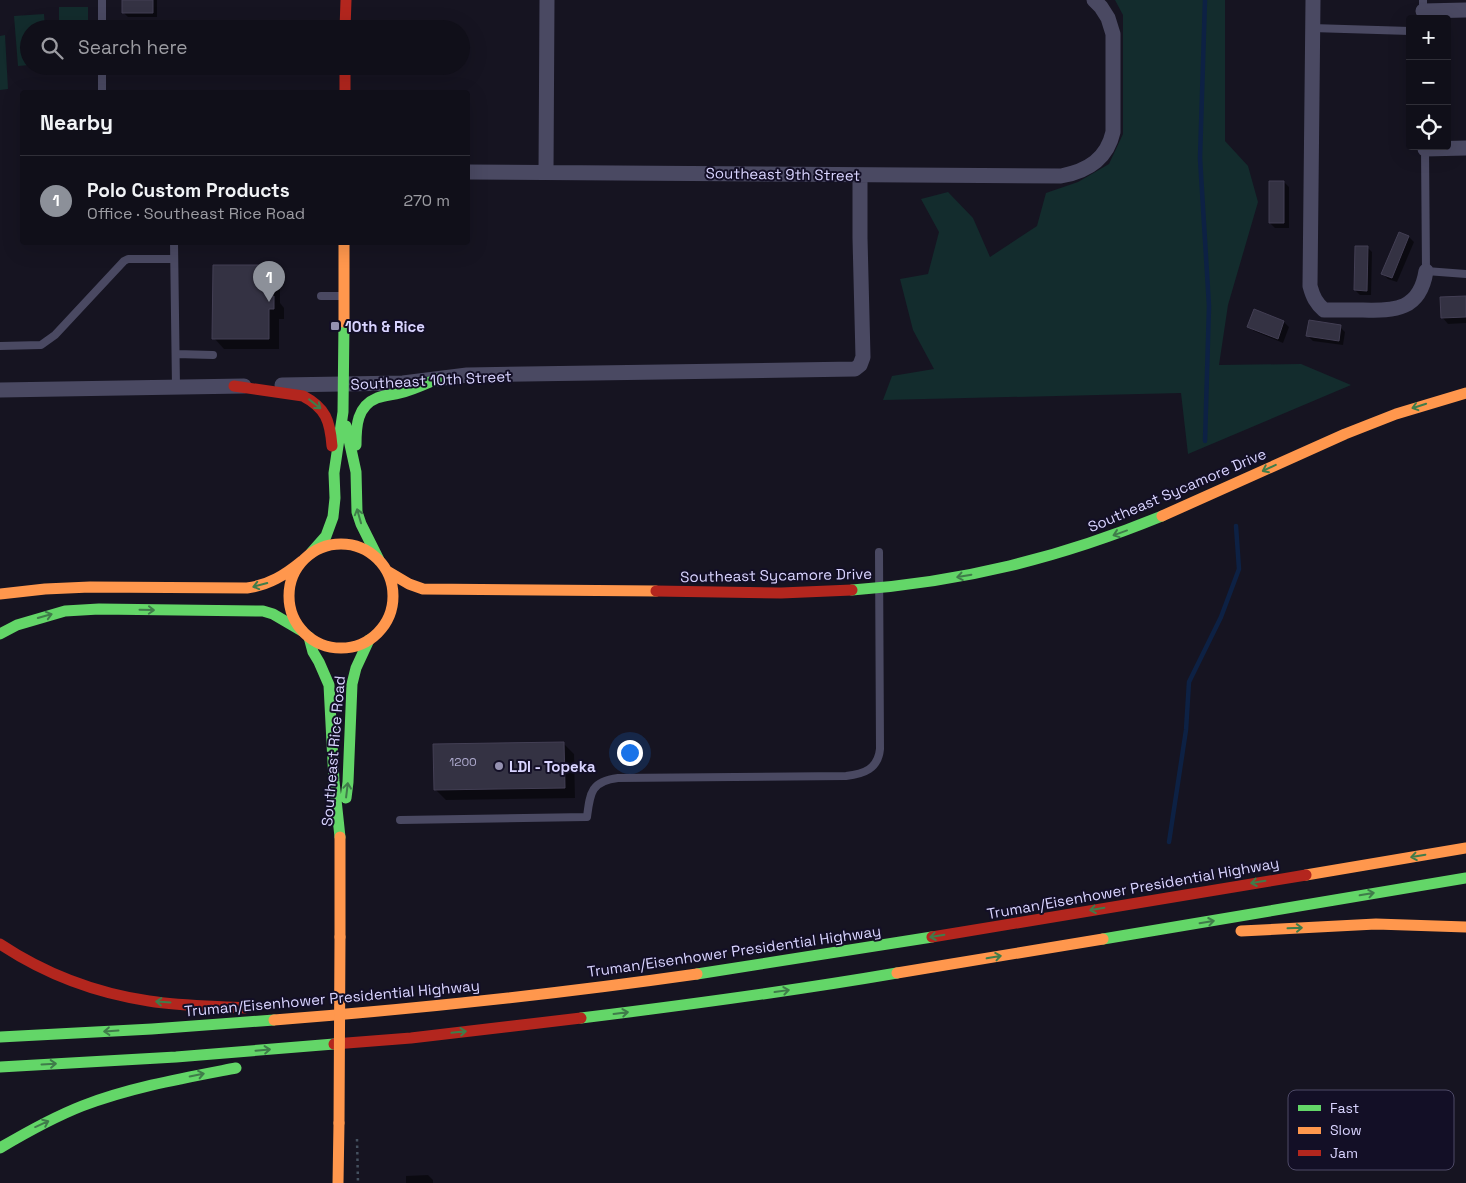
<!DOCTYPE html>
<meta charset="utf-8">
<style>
:root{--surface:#100f19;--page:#1e1d26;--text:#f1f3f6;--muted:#9c9ca2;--line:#302f38;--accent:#8c9099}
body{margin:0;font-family:"Space Grotesk",sans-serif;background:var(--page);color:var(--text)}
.controls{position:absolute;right:15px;top:15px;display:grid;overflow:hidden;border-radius:5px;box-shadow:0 5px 20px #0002}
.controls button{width:45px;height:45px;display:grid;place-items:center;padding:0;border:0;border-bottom:1px solid var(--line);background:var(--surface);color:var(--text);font:25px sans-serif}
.you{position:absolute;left:629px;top:752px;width:18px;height:18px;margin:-12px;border:4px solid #fff;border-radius:50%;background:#1a73e8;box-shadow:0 0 0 8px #1a73e833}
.badge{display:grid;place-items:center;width:32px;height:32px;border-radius:50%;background:var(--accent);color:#fff;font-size:16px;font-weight:700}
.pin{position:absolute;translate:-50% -41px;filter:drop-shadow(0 1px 2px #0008)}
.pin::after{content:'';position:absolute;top:26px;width:18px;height:15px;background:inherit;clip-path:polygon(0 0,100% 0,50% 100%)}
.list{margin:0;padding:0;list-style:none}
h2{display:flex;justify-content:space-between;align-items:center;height:65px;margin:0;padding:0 20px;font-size:21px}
h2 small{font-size:16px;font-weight:400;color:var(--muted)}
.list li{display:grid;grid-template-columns:32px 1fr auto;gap:15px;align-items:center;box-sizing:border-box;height:90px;padding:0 20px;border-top:1px solid var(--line)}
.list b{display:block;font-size:19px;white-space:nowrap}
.list p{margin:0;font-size:16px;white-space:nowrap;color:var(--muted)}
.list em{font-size:16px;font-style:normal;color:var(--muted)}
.icon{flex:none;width:28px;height:28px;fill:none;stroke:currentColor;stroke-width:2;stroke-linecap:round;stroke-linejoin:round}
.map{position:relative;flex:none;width:1466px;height:1183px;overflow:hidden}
.search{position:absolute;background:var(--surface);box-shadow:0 5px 20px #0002;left:20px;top:20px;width:450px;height:55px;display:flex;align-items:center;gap:12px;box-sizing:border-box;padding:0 18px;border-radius:28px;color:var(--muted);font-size:19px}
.panel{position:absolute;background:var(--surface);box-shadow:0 5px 20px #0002;left:20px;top:90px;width:450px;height:155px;border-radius:5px}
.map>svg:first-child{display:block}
.green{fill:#132c2d}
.shadow{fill:#0007}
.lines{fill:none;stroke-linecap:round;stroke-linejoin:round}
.stream{stroke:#0d2144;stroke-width:4.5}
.building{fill:#343243;stroke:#433f54}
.path{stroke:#44505f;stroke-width:2.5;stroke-dasharray:2.5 4;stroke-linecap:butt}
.lane{stroke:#4a4962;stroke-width:8}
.street{stroke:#4a4962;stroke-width:15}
.fast{stroke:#63d668;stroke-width:11}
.slow{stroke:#ff974d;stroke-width:11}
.jam{stroke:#b3261e;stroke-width:11}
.slow-bridge{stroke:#ff974d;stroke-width:11}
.oneway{stroke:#3f7c4a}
.poi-dot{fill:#9591b1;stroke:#130f26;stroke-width:2}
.labels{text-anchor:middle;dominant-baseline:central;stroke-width:4;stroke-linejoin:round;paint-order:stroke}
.number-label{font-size:12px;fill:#b0acd0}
.street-label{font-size:15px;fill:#d9d4ff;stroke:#130f26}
.poi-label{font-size:15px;font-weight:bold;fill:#d9d4ff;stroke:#130f26;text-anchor:start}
.key{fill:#130f26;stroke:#4e4a67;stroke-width:1}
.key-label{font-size:14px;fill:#d9d4ff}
</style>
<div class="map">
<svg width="1466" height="1183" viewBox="0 0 1466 1183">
<rect width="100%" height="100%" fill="#161421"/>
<path class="green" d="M 1115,0 L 1225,0 L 1225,141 L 1248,166 L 1258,202 L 1228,305 L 1219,365 L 1301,364 L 1351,385 L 1188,454 L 1181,393 L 883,400 L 892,376 L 934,369 L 913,330 L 900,279 L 928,274 L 939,232 L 921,199 L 948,192 L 973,218 L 990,257 L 1037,226 L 1046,193 L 1078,182 L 1109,164 L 1123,134 L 1123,15 Z
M 59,7 L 88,7 L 88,29 L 59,29 Z
M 44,14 L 45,29 L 29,29 L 29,65 L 18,66 L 14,16 Z
M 5,35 L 8,89 L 0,90 L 0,36 Z"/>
<path class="shadow" d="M 123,0 L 157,0 L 157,17 L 128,17 L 123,12 Z
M 1284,182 L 1289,187 L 1289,228 L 1275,228 L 1270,223 Z
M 1399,233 L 1409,237 L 1414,242 L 1397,282 L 1388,279 L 1383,274 Z
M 1367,247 L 1372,252 L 1371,295 L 1360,295 L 1355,290 Z
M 269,266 L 280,277 L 280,303 L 284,308 L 284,319 L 279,319 L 279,349 L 224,349 L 214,338 Z
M 1466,298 L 1466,323 L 1448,324 L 1442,317 Z
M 1255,311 L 1284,322 L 1289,327 L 1283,343 L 1254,331 L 1249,326 Z
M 1340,327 L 1345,332 L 1343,345 L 1313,341 L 1308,336 Z
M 563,743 L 574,754 L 575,798 L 446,800 L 435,789 Z
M 428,1175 L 433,1180 L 433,1183 L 406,1183 L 406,1176 Z"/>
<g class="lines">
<path class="stream" d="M 1205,441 L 1209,306 L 1200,158 L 1205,0
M 1169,842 L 1186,730 L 1189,682 L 1221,617 L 1239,569 L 1236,526"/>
</g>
<path class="building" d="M 122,0 L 153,0 L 153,13 L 122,13 Z
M 1269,181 L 1284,181 L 1284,223 L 1269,223 Z
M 1399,232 L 1409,236 L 1392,278 L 1381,274 Z
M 1355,246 L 1368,246 L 1367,291 L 1354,290 Z
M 213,265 L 270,265 L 270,296 L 274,296 L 274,309 L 269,309 L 269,339 L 212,339 Z
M 1466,296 L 1466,317 L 1441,318 L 1440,297 Z
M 1254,309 L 1284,321 L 1278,339 L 1247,327 Z
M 1309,320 L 1341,325 L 1339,341 L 1306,336 Z
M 564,742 L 565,788 L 434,790 L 433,744 Z"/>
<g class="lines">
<path class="path" d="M 357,1139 L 358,1183"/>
<path class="lane" d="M 102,0 L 102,29
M 1423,19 L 1423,0
M 1312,28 L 1410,31
M 102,66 L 102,92
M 1425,148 L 1426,271 L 1466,274
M 174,242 L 176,387
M 321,296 L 341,296
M 0,346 L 41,345 L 55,335 L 124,261 L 128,259 L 174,259
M 176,354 L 213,355
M 400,820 L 587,817 C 590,793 591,781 618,778 L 846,776 C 864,774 878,769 880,749 L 879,552"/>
<path class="street" d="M 1313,0 L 1310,286 C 1313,297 1316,303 1324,310 C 1337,310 1350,310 1363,310 C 1395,311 1420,310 1426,271
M 1423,11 L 1466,10
M 1425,149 L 1466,148
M 468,172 L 1061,176 C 1088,171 1107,159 1113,132 L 1113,34 L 1108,18 L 1101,7 L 1094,0
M 546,172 L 547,0
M 282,385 L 403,383 L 467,375 L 855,369 L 860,365 L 863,357 L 860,238 L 860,175
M 0,390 L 244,386"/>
<path class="fast" d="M 346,426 L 356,472 L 357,512 L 361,524 L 379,560
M 356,445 C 356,426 357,406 377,398 C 384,395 392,395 400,393 C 413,390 425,384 437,379
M 311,553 L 326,536 L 333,517 L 335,498 L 334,473 L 343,412 L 344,322
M 852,590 C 963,582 1059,558 1162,516
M 0,634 L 17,625 L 65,611 L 99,609 L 263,611 L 273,614 L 302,631
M 309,637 L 313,652 L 319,662 L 329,685 L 334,781 L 340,837
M 346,798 L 348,782 L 352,684 L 356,668 L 369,640
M 1103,939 L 1466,878
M 697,974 L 932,937
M 581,1018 C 687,1005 792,991 897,973
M 0,1037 L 152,1029 L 274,1020
M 0,1067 L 176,1057 L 334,1044
M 0,1148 C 27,1132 54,1117 82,1106 C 132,1087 184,1078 236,1068"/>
<path class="slow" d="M 344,322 L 344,242
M 1162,516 L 1345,434 L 1396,414 L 1466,393
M289 596a52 52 0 1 1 104 0a52 52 0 1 1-104 0Z
M 387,571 L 409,584 L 423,589 L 656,591
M 0,594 L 45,589 L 90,587 L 247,588 C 269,585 285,575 302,561
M 340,837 L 340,937
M 1306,875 L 1466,848
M 1241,931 L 1376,924 L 1466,927
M 897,973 L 1103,939
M 274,1020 C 415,1009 557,994 697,974
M 338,1183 L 339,1123"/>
<path class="jam" d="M 345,29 L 346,0
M 345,66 L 345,92
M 234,386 L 303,396 C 326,408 330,421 332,446
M 656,591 L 781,593 L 852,590
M 932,937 L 1306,875
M 0,944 C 45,974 96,993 149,1001 C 181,1006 213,1006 245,1008
M 334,1044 L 411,1038 L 581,1018"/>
<path class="slow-bridge" d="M 339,1123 L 340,937"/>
</g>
<defs><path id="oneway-shaft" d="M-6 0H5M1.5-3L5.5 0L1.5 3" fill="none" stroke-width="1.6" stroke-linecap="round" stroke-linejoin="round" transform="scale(1.25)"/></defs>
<g class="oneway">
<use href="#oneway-shaft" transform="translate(315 404) rotate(38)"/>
<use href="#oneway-shaft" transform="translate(1419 406) rotate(162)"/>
<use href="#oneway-shaft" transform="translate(1269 468) rotate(155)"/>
<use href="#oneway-shaft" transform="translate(359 516) rotate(-106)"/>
<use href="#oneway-shaft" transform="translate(1120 533) rotate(160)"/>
<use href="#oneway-shaft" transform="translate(964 576) rotate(170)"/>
<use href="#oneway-shaft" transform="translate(260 585) rotate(165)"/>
<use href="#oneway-shaft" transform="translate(147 610) rotate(1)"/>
<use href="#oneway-shaft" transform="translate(45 616) rotate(-16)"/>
<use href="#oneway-shaft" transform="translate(347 790) rotate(-83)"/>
<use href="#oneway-shaft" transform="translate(1418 856) rotate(170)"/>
<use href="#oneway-shaft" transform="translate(1258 882) rotate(171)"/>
<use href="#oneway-shaft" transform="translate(1367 894) rotate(-10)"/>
<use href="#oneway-shaft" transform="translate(1097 909) rotate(170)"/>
<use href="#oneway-shaft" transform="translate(1207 922) rotate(-9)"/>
<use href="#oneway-shaft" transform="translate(1295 928) rotate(-2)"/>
<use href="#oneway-shaft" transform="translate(937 936) rotate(171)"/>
<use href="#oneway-shaft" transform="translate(994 957) rotate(-10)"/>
<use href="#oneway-shaft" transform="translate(782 991) rotate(-8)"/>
<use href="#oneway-shaft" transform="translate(163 1002) rotate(-176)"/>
<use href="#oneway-shaft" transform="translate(621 1013) rotate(-7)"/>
<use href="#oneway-shaft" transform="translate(111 1031) rotate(176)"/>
<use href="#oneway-shaft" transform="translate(459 1032) rotate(-6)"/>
<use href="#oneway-shaft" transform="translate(263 1050) rotate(-5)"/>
<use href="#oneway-shaft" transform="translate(49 1064) rotate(-3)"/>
<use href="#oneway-shaft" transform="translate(197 1075) rotate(-12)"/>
<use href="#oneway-shaft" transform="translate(42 1124) rotate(-24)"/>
</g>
<g class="poi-dot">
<rect x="330" y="321" width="10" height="10" rx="2.5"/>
<circle cx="499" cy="766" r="5"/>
</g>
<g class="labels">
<g class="number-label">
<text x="463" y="762">1200</text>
</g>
<g class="street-label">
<text transform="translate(783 174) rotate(1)">Southeast 9th Street</text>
<text transform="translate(431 380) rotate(-3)">Southeast 10th Street</text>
<text transform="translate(1177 490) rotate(-23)">Southeast Sycamore Drive</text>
<text transform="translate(776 575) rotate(-1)">Southeast Sycamore Drive</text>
<text transform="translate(333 751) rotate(-85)">Southeast Rice Road</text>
<text transform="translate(1133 888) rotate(-10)">Truman/Eisenhower Presidential Highway</text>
<text transform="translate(734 951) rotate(-8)">Truman/Eisenhower Presidential Highway</text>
<text transform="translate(332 998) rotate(-5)">Truman/Eisenhower Presidential Highway</text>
</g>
<g class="poi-label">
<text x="345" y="326">10th &amp; Rice</text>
<text x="509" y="766">LDI - Topeka</text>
</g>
</g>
<rect x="1288" y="1090" width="166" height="80" rx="8" class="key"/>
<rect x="1298" y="1105" width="23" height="6" fill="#63d668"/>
<rect x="1298" y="1127" width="23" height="7" fill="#ff974d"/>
<rect x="1298" y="1150" width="23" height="6" fill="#b3261e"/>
<g class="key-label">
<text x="1330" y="1113">Fast</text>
<text x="1330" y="1135">Slow</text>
<text x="1330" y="1158">Jam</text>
</g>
</svg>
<div class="controls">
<button>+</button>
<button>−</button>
<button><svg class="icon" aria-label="locate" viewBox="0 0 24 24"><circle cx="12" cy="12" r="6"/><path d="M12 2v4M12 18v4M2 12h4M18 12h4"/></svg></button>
</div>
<div class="you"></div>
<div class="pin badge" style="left:269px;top:302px">1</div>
<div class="search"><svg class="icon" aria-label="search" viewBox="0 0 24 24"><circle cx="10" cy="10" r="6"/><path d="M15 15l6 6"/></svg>Search here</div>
<section class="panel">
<h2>Nearby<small></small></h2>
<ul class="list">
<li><span class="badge">1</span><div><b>Polo Custom Products</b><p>Office · Southeast Rice Road</p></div><em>270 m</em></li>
</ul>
</section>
</div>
